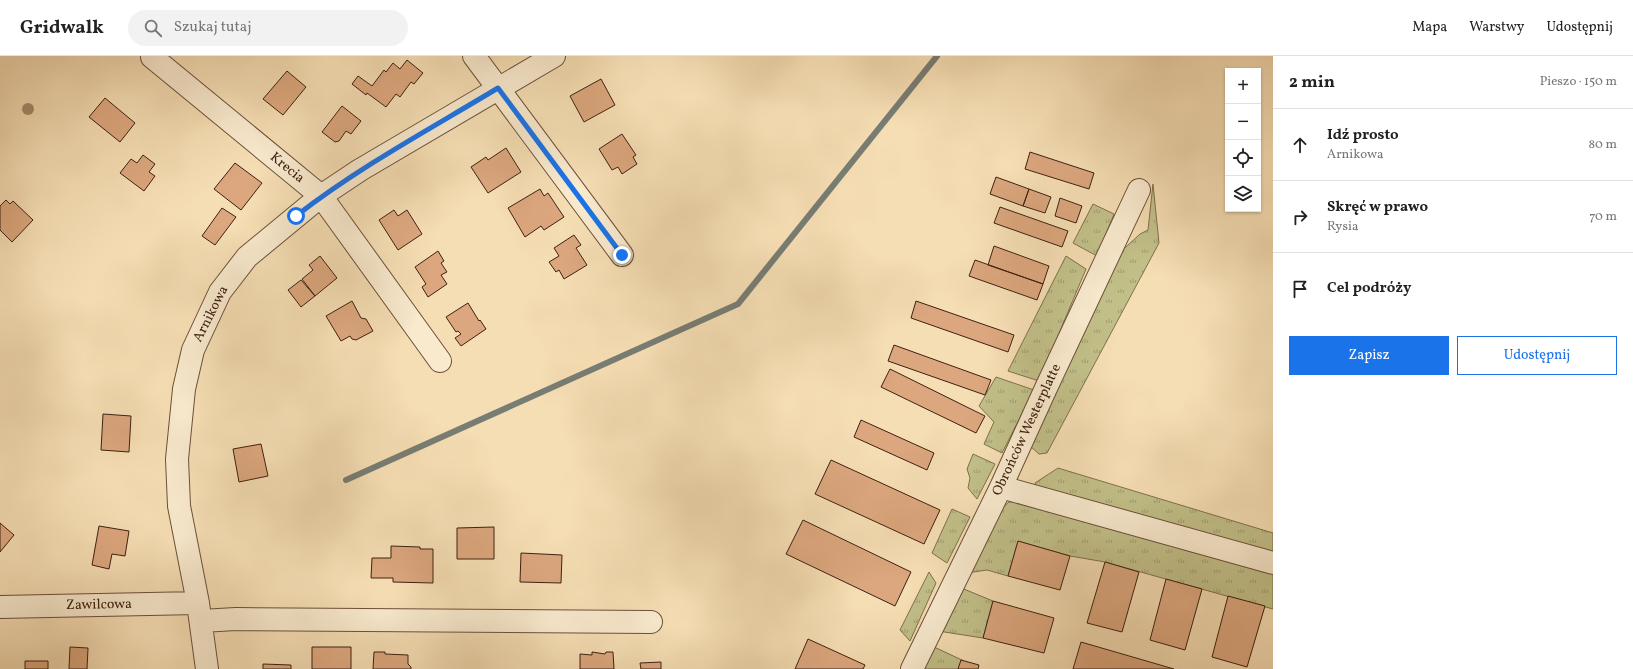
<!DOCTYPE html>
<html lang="pl">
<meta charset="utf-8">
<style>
:root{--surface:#fff;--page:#f2f2f2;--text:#222;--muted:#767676;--line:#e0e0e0;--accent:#1a73e8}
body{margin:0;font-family:Vollkorn,serif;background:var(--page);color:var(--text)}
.controls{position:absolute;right:12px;top:12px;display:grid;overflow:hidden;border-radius:0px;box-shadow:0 1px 3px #0004}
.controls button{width:36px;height:36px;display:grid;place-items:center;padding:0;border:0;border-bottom:1px solid var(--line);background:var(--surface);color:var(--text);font:20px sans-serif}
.stop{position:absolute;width:12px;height:12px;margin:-9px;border:3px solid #1a73e8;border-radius:50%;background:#fff}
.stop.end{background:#1a73e8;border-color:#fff;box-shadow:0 1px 4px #0008}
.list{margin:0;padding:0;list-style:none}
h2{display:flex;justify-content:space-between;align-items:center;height:52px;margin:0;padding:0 16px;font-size:17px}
h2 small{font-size:13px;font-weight:400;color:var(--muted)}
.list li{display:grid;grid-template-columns:26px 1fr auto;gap:12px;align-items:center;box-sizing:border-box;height:72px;padding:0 16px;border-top:1px solid var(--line)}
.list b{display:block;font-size:15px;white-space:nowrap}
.list p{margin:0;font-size:13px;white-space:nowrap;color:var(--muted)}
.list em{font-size:13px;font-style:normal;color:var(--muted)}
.actions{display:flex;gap:8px;padding:12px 16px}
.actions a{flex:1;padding:9px 0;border:1px solid var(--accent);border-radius:0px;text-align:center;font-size:14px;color:var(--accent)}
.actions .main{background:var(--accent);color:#fff}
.icon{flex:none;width:22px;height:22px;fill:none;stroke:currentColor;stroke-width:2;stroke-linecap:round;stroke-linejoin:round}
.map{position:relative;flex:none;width:1273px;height:613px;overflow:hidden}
header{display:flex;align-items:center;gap:24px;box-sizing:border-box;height:56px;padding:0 20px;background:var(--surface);border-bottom:1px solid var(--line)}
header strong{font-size:19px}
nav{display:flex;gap:22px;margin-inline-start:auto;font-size:14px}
.search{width:280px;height:36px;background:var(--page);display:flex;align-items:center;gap:10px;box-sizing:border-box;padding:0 14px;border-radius:22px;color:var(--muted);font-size:15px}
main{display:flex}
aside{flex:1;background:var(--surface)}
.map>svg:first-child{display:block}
.grass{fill:url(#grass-tufts);stroke:#80704e}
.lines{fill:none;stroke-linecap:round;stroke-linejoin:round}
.stream{stroke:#787d74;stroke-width:6}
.building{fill:#dca77e;stroke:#3e2012}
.minor-casing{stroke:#6c503a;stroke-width:24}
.minor{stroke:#f9eace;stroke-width:22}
.tree{fill:#a38c6b}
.route{stroke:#1a73e8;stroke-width:5}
.labels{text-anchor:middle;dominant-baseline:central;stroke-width:3;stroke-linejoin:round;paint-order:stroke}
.street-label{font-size:14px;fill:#3e2012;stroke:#f9eace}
</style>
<header>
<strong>Gridwalk</strong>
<div class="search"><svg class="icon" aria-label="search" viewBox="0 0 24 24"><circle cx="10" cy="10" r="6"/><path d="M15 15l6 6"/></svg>Szukaj tutaj</div>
<nav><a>Mapa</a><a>Warstwy</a><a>Udostępnij</a></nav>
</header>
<main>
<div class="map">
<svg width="1273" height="613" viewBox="0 0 1273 613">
<defs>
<pattern id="grass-tufts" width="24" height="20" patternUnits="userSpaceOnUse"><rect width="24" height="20" fill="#c2c089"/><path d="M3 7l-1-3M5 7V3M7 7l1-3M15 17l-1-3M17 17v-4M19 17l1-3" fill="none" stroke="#9f9c6f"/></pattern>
</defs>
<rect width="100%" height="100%" fill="#f6deb4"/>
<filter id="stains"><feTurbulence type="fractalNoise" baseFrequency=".005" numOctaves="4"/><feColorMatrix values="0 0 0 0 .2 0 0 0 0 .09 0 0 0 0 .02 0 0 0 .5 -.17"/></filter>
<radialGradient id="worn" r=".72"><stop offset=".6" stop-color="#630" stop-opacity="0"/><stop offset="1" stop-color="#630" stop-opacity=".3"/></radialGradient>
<path class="grass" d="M 1153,128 L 1159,187 L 1047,397 L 1039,398 L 1030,390 L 1114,202 L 1140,178 L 1148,174 Z
M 1093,148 L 1114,158 L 1097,200 L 1073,187 Z
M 1066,200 L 1086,213 L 1039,325 L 1008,315 Z
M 996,321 L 1034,334 L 1002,397 L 984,388 L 994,366 L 979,350 Z
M 973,398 L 995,408 L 977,443 L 968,432 L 970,422 L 967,413 Z
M 1058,412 L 1273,477 L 1273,501 L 1038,434 L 1035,427 Z
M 1024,444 L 1273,512 L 1273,553 L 1105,506 L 1070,500 L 1018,485 L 1008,520 L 987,514 L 967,517 L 996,457 L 1009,446 Z
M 952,453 L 970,461 L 947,507 L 932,497 Z
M 929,516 L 936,527 L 910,585 L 900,574 Z
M 959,531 L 993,545 L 983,582 L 938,575 Z
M 932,590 L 964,605 L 962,613 L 922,613 Z"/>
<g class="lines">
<path class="stream" d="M 346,424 L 738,248 L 937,0"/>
</g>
<path class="building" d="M 407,4 L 423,17 L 414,28 L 411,26 L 400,41 L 396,38 L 386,51 L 367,37 L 366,39 L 352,28 L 358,20 L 372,30 L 384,14 L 386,16 L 393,7 L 400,13 Z
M 287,15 L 306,31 L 283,59 L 263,43 Z
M 601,23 L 615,49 L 584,66 L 570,40 Z
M 105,42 L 135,67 L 120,86 L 89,61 Z
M 342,50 L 361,65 L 351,78 L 346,75 L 339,85 L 335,86 L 322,76 Z
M 622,78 L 636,99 L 633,101 L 637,108 L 622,118 L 618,111 L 612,114 L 599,93 Z
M 506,92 L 521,116 L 488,137 L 471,111 L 486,101 L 488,104 Z
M 1030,96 L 1094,117 L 1089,133 L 1025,113 Z
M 143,99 L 155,108 L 149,116 L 155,120 L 144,135 L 120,117 L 131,103 L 137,107 Z
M 235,107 L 262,127 L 241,154 L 214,133 Z
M 996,121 L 1029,133 L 1023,150 L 990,138 Z
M 540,133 L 544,140 L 548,137 L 564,161 L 544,174 L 541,170 L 525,181 L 508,152 Z
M 1029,133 L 1051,141 L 1045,157 L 1023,150 Z
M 1060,142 L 1082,150 L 1076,167 L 1055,160 Z
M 6,144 L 10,148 L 13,145 L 33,164 L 12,186 L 0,174 L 0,150 Z
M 1000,151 L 1068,175 L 1062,191 L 994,167 Z
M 222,152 L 236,161 L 215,189 L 202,180 Z
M 394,154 L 398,160 L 407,154 L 422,178 L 398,194 L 379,164 Z
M 574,179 L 581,189 L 576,192 L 587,209 L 564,223 L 559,214 L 556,216 L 549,206 L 559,200 L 554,192 Z
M 994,190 L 1049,210 L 1043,228 L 988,209 Z
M 438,195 L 444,205 L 441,207 L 447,216 L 441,219 L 447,228 L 428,241 L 422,231 L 426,228 L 415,211 Z
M 320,200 L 337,222 L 315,240 L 302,223 L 313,214 L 309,209 Z
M 975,204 L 1043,228 L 1037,244 L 969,220 Z
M 301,224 L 315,240 L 301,251 L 288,234 Z
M 352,245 L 361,262 L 366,263 L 373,275 L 356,284 L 352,283 L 350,280 L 341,285 L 326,260 Z
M 916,245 L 1014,279 L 1008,296 L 911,262 Z
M 468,247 L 479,265 L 480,264 L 486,273 L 461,290 L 455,282 L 461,278 L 458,275 L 456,276 L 446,261 Z
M 894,289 L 991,324 L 985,339 L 888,305 Z
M 890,313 L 985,360 L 976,377 L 881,331 Z
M 103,358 L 131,360 L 129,396 L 101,394 Z
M 861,364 L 934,397 L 927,414 L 854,381 Z
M 261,388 L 268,420 L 239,426 L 233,393 Z
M 831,404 L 940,454 L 924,488 L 815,438 Z
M 803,464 L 911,516 L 895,550 L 786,498 Z
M 0,467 L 14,479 L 0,496 Z
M 99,470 L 129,475 L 125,500 L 112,498 L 109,513 L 92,509 Z
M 494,471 L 494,503 L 457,503 L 457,472 Z
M 1018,485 L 1070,500 L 1060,534 L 1008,520 Z
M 391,490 L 420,491 L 420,493 L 433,493 L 433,527 L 393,526 L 393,522 L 371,522 L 372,502 L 391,502 Z
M 521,497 L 562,499 L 561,527 L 520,526 Z
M 1105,506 L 1139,516 L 1122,576 L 1087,567 Z
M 1166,523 L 1202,533 L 1185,594 L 1150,584 Z
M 1228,540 L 1265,550 L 1247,611 L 1212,601 Z
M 993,545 L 1054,562 L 1044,597 L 983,582 Z
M 808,583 L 865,609 L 863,613 L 795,613 Z
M 1081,586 L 1174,613 L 1073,613 Z
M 70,591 L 88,592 L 87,613 L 69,613 Z
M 312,591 L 351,591 L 351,613 L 312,613 Z
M 374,596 L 385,596 L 385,598 L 408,599 L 408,608 L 411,611 L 411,613 L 373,613 Z
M 592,596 L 605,598 L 606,596 L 613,596 L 614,613 L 580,613 L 580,598 L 592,599 Z
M 961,604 L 979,609 L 978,613 L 958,613 Z
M 25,605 L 48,605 L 48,613 L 25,613 Z
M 661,606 L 661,613 L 641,613 L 640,607 Z
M 263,608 L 291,609 L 291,613 L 263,613 Z"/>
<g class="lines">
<defs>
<path id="minor" d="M 474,0 L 622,199
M 152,1 L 321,140 L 440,305
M 1001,431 L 1273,507
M 0,551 L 198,547
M 201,565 L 236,563 L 651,566
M 207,613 L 198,547 L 179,450 L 177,403 L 184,333 L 193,294 L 220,236 L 247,201 L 321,140 L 360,114 L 554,0
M 912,613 L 1001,431 L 1046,332 L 1139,134"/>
</defs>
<use href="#minor" class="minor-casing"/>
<use href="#minor" class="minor"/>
</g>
<circle class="tree" cx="28" cy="53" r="6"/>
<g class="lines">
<path class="route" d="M 296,160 C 359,111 430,73 498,32 L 622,199"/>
</g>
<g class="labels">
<g class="street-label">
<text transform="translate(287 112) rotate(39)">Krecia</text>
<text transform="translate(211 258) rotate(-63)">Arnikowa</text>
<text transform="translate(1027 374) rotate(-65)">Obrońców Westerplatte</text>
<text transform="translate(99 549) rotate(-1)">Zawilcowa</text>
</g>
</g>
<rect width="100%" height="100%" filter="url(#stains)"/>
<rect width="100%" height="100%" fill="url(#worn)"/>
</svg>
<div class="controls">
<button>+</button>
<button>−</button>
<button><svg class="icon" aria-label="locate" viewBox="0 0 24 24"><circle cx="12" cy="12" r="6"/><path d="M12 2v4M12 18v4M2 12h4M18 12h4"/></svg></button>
<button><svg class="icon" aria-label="layers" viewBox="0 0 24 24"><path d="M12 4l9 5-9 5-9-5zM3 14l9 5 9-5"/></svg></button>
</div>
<div class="stop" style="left:296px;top:160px"></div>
<div class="stop end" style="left:622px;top:199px"></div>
</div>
<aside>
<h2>2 min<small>Pieszo · 150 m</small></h2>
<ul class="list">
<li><svg class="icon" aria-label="ahead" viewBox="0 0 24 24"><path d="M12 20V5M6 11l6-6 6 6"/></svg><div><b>Idź prosto</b><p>Arnikowa</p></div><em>80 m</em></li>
<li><svg class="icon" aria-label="right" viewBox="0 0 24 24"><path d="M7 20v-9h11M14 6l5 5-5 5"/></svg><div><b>Skręć w prawo</b><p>Rysia</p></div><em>70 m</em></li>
<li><svg class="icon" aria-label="arrive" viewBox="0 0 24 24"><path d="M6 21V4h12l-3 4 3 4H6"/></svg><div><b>Cel podróży</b></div></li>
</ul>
<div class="actions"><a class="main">Zapisz</a><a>Udostępnij</a></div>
</aside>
</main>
